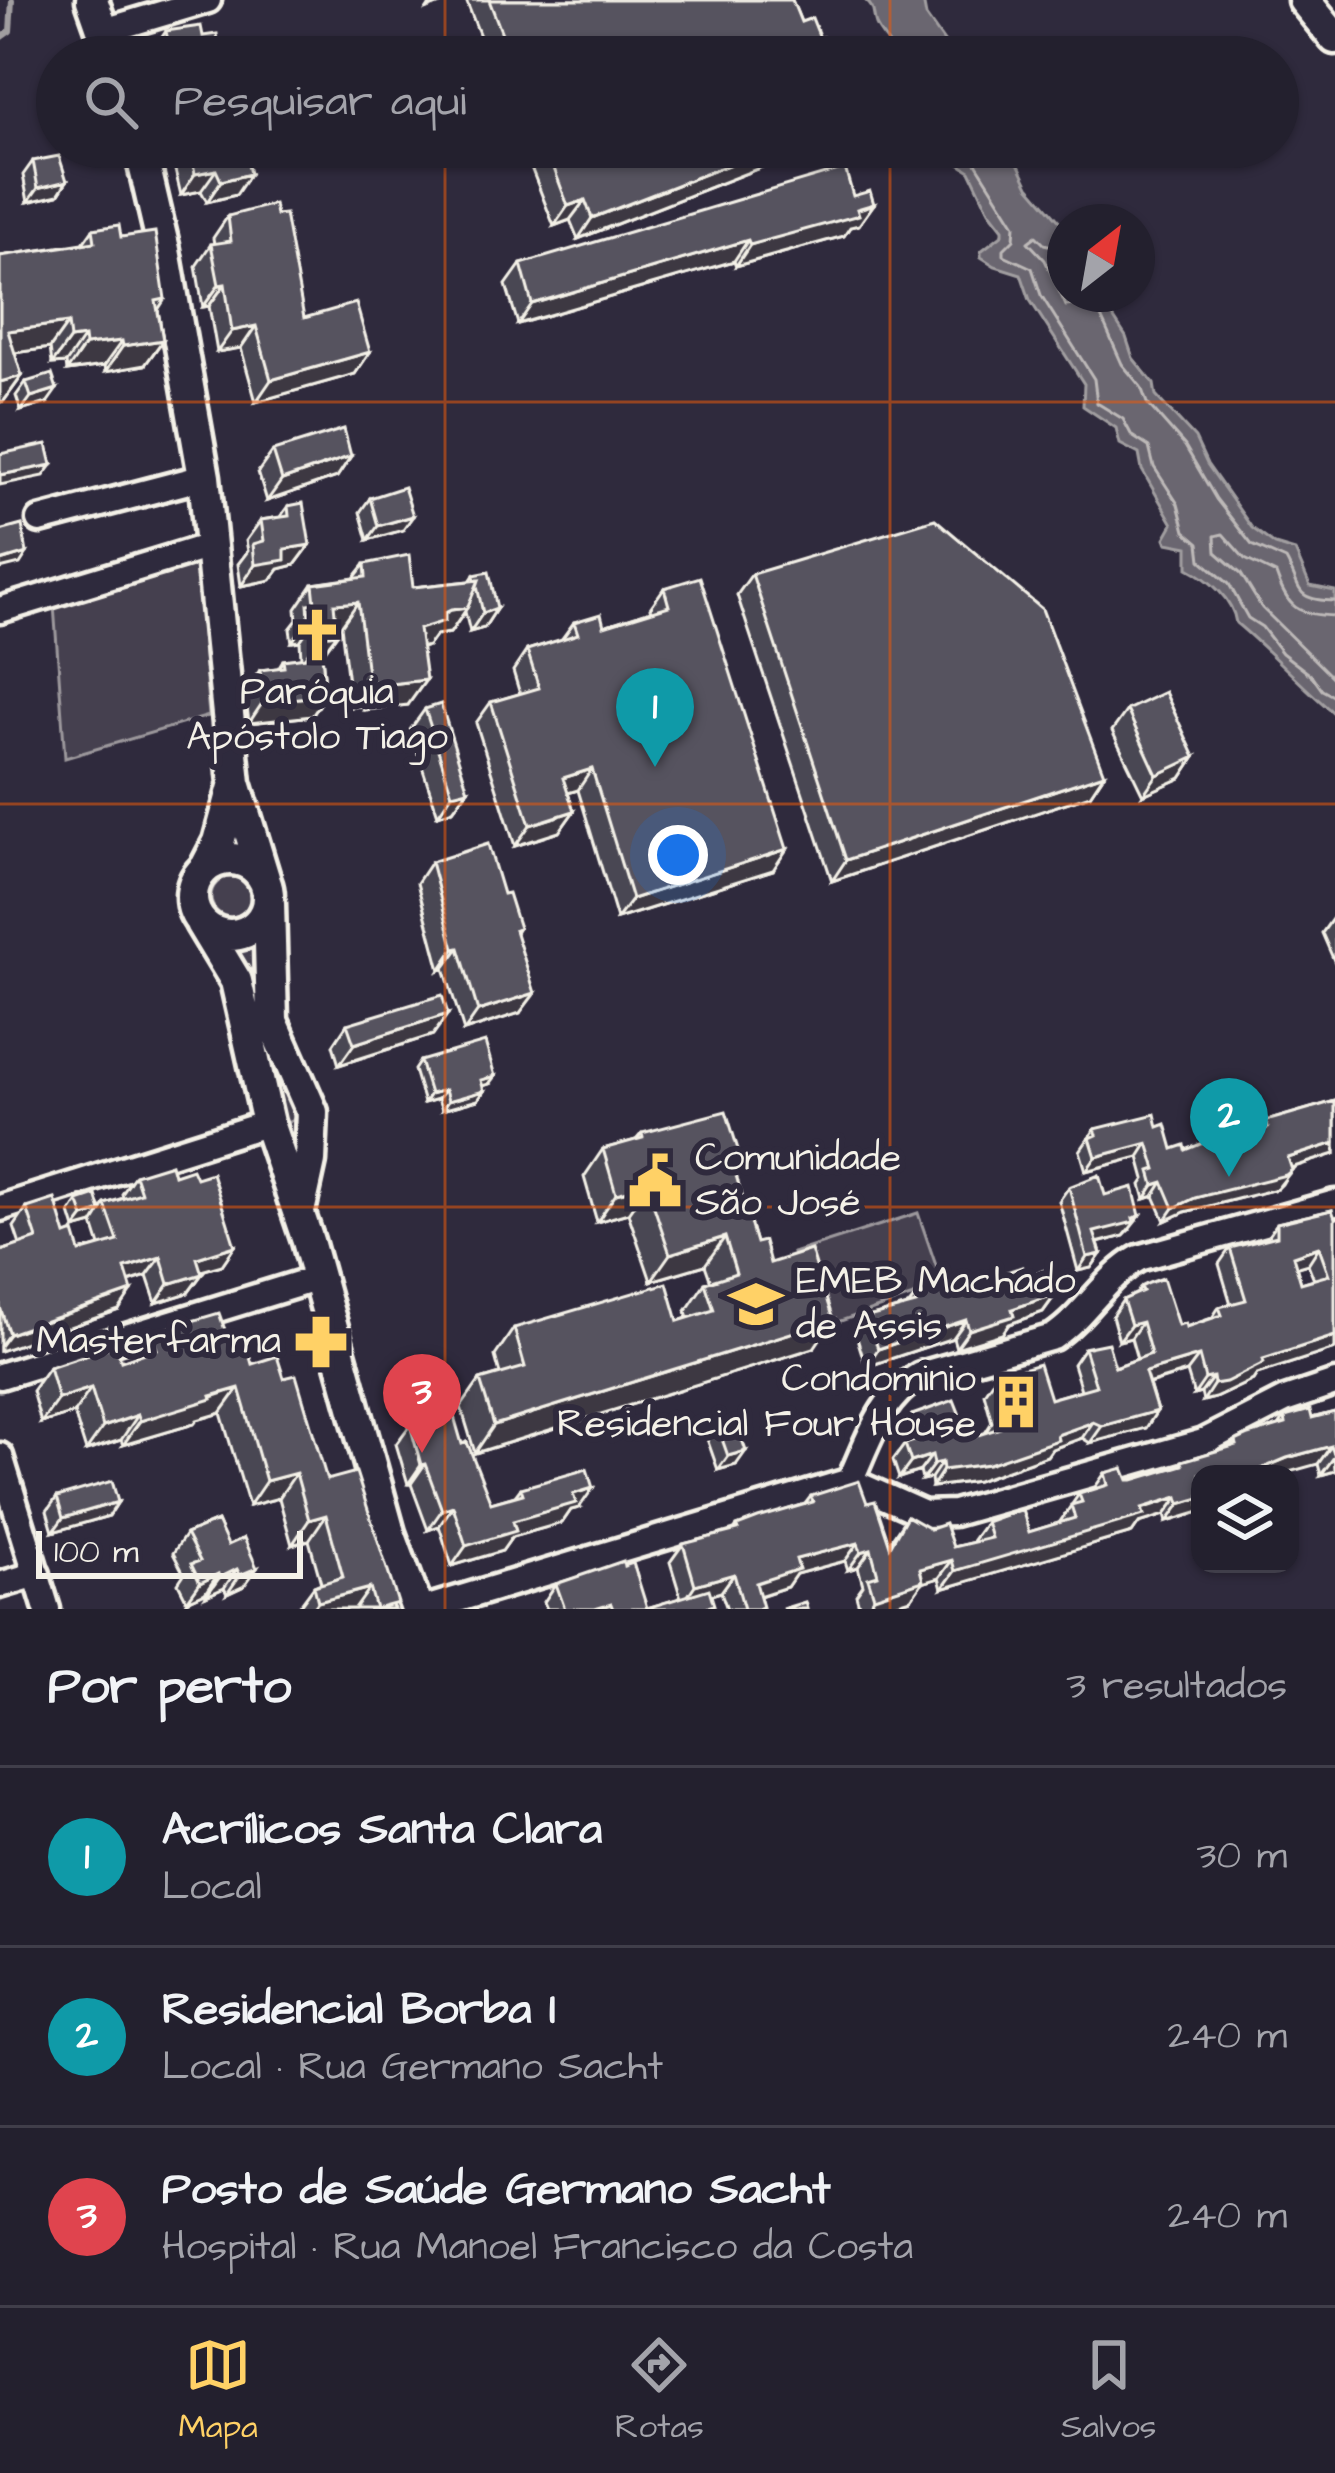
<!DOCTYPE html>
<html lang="pt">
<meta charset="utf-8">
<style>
:root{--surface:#23202e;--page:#2f2d3a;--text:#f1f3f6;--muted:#a3a3aa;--line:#403e4a;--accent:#ffd166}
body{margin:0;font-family:"Architects Daughter",sans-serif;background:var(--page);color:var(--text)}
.controls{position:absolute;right:36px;bottom:36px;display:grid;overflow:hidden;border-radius:24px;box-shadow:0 3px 9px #0004}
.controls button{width:108px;height:108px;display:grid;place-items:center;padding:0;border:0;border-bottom:3px solid var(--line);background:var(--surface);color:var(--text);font:60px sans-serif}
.compass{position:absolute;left:1047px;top:204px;width:108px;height:108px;border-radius:50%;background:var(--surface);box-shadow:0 3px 9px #0004;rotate:31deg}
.scale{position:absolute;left:36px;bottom:30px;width:267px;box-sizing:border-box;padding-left:12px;border:6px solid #f4f1e8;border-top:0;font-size:33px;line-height:42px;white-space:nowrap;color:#f4f1e8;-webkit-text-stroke:9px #2f2a3d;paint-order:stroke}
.you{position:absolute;left:678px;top:855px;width:42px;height:42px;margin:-30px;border:9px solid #fff;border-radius:50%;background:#1a73e8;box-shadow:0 0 0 18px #1a73e833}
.badge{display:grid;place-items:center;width:78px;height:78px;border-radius:50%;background:var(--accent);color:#fff;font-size:39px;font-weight:700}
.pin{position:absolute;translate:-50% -99px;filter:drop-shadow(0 3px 6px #0008)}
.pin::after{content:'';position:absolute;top:63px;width:42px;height:36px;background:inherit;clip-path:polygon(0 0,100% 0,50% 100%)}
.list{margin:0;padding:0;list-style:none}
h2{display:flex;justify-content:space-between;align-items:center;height:156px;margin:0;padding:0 48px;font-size:51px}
h2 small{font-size:39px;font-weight:400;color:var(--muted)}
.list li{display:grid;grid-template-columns:78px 1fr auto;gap:36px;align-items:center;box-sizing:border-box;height:180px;padding:0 48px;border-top:3px solid var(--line)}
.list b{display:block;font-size:45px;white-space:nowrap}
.list p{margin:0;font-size:39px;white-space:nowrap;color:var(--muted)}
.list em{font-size:39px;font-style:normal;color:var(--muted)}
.icon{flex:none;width:66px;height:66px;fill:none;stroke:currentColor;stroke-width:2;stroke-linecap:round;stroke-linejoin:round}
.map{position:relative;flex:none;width:1335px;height:1609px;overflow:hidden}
.search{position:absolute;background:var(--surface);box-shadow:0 3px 9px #0004;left:36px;right:36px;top:36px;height:132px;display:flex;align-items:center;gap:30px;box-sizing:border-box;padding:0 42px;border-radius:66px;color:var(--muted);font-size:45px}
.sheet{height:696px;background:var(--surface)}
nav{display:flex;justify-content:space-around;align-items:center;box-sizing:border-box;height:168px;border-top:3px solid var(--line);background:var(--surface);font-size:33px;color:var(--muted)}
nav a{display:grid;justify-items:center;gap:6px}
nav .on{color:var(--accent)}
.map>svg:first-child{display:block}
.green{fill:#454050;stroke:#9c989c;stroke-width:3}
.water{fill:#6a6670;stroke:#a19ea0;stroke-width:3}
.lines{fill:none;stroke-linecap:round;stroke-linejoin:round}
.shore{stroke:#bdb9b8;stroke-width:3}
.stream{stroke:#a19ea0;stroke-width:6}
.minor-casing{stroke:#f4f1e8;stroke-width:33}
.major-casing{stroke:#f4f1e8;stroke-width:39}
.minor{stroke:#2f2a3d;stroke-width:24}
.major{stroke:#2f2a3d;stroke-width:30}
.wall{fill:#4a4752;stroke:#f4f1e8;stroke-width:3;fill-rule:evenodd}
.shaded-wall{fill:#3c3942;stroke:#f4f1e8;stroke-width:3}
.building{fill:#56525f;stroke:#f4f1e8;stroke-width:3;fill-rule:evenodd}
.grid{fill:none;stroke:#e8590c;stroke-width:3;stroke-opacity:0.55}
.labels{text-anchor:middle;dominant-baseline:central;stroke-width:12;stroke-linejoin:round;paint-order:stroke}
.poi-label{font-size:39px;fill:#f4f1e8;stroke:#2f2a3d;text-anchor:start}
</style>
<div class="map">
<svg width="1335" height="1609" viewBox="0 0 1335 1609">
<rect width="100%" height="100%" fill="#2f2a3d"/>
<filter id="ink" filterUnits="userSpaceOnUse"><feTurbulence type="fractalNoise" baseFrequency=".00833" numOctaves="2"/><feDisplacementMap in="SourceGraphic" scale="24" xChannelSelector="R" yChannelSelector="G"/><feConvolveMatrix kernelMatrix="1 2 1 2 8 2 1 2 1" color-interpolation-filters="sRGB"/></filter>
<g filter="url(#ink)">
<path class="green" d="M 196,562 L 209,716 L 65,758 L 54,605 Z
M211 897a20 20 0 1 1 40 0a20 20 0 1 1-40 0Z
M 256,946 L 300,1116 L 287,1123 L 278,1116 L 242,967 L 239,949 Z
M 918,1213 L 943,1286 L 817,1329 L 793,1253 Z"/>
<path class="water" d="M 865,0 L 923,0 L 926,16 L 955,57 L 896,57 C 892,44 881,37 876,25 C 872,13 876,9 865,0 Z
M 955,147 L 1004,147 L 1017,161 L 1029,186 L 1062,224 L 1065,294 L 1098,294 L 1126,337 L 1133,358 L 1154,384 L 1156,396 L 1195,438 L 1207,464 L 1252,528 L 1275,545 L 1295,551 L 1310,586 L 1335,591 L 1335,714 C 1301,686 1270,651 1236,623 C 1233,599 1209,579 1188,568 L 1188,547 L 1167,543 L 1165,538 L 1173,524 L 1142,470 L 1139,454 L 1120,444 L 1116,428 L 1083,406 L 1084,384 L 1030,300 L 1021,274 L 995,266 L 981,257 L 981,251 L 1003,234 L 1003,229 L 989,211 L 970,171 L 956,162 Z"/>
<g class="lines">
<path class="shore" d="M 966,147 L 1015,225 L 1014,239 L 1004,249 L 1004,255 L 1032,268 L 1041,295 L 1094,379 L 1097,403 L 1123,419 L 1132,436 L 1149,447 L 1154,467 L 1178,504 L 1185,531 L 1199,543 L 1201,560 L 1229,584 L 1248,618 L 1262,627 L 1282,653 L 1312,676 L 1322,690 L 1335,697
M 1065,249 L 1044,244 L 1036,236 L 1028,242 L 1045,260 L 1066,306 L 1074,305 L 1076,294
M 1091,294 L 1122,364 L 1141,387 L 1147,403 L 1185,446 L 1216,499 L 1252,545 L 1286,560 C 1303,590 1293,600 1335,601
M 1335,616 C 1297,615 1288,608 1276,574 L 1245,559 L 1223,534 L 1215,536 L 1216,552 L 1241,574 L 1262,608 L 1335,680"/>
<path class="stream" d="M 0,38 L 10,31 L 12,0"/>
<defs>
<path id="minor" d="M 104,31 L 208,0
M 40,520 L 204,477
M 0,610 L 213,545
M 0,1208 L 268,1123
M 0,1376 L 318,1278
M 0,1456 L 47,1609
M 850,1481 C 869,1440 880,1398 920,1375 L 1053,1337 C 1086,1315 1105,1277 1139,1258 L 1335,1203
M 0,1585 L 37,1574
M 425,1609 L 850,1481 L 924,1514 L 954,1513 L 1203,1442 L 1285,1400 L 1335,1383"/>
<path id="major" d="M 92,0 L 112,57
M 1304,0 L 1335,38
M 140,147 L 164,250 L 204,477 L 235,783 L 264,878
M192 897a38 38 0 1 1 76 0a38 38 0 1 1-76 0Z
M 206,867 L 219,842 L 235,783
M 269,903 L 272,1021 L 312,1112 L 310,1161 L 300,1207
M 201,923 L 236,981 L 268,1123 L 308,1241 L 389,1533 L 417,1609"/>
</defs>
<use href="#minor" class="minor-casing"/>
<use href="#major" class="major-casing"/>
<use href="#minor" class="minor"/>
<use href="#major" class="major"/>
</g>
<path class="wall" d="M 466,0 L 792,0 L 801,22 L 820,38 L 807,57 L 488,57 Z
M 166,31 L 203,36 L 220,53 L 217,57 L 153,57 L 152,52 Z
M 205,147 L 236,195 L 207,202 L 201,191 L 181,195 L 175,170 L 190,149 Z
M 523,147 L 813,147 L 578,239 L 570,220 L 554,226 Z
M 33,161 L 67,181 L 58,195 L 28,202 L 23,175 Z
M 853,196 L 874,204 L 859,225 L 850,227 L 844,236 L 736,266 L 734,261 L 518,324 L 506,285 L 521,264 Z
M 276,215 L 304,318 L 370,352 L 355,374 L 256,402 L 241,348 L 217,352 L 209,306 L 203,307 L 196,266 L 211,244 L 214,244 L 213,238 L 228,216 Z
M 93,229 L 121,237 L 165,299 L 158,310 L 163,340 L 145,365 L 105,372 L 104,366 L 67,371 L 66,363 L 52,364 L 50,348 L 15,353 L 22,376 L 4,401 L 0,402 L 0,256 L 83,243 Z
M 26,382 L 47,403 L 21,411 L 16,396 Z
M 273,451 L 351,456 L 337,477 L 267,501 L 258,472 Z
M 370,498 L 403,530 L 368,540 L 360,512 Z
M 288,506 L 310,545 L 295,565 L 279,569 L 271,580 L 241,586 L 238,564 L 248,551 L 246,541 L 261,520 L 280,517 Z
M 365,564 L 413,587 L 470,581 L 474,575 L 497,608 L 484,628 L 470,632 L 465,612 L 450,633 L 436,635 L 428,646 L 421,648 L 408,705 L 364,710 L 363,706 L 351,707 L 341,626 L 336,627 L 337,634 L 322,655 L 326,695 L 312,716 L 249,723 L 245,691 L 260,670 L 278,668 L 283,660 L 301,658 L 300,641 L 292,642 L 290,629 L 297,620 L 296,609 L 313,584 L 354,578 Z
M 752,574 L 1104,774 L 1090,795 L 832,881 L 737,595 Z
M 664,588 L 773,870 L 617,919 L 578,790 L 568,793 L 574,811 L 559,832 L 515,846 L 476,723 L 491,702 L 520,694 L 513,671 L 527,650 L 561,640 L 574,622 L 604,626 L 651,611 L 650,608 Z
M 425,709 L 468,790 L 453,810 L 438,815 L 410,730 Z
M 1127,710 L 1195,757 L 1181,778 L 1143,795 L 1112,731 Z
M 431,862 L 503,894 L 519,928 L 516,933 L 520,1013 L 464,1031 L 444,968 L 440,970 L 417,883 Z
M 1335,915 L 1335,963 L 1322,933 Z
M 347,1024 L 433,1035 L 339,1065 L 333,1045 Z
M 420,1061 L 489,1084 L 483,1086 L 484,1091 L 478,1100 L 442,1110 L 438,1099 L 424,1103 L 414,1070 Z
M 1335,1101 L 1335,1154 L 1291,1168 L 1282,1184 L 1277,1189 L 1185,1212 L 1165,1221 L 1154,1196 L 1145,1199 L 1141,1185 L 1145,1179 L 1139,1157 L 1086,1171 L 1080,1151 L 1095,1129 L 1158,1127 L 1173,1149 L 1186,1150 L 1260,1131 L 1266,1121 Z
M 642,1133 L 741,1159 L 734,1169 L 756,1243 L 770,1263 L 814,1348 L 475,1453 L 461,1407 L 480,1380 L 500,1374 L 495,1356 L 514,1328 L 678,1321 L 688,1318 L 686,1311 L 705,1283 L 711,1282 L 705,1265 L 651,1281 L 628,1213 L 597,1222 L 584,1177 L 603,1149 L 636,1140 Z
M 135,1175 L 174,1175 L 196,1178 L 235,1246 L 222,1265 L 201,1271 L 202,1274 L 188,1293 L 156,1303 L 147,1276 L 129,1282 L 119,1310 L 0,1351 L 0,1248 L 1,1251 L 20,1245 L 14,1227 L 27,1208 L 66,1235 L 80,1252 L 100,1246 L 93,1224 L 75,1229 L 70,1213 L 78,1201 L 101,1210 L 105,1204 L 123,1198 L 122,1194 Z
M 1069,1187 L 1105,1195 L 1130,1230 L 1124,1236 L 1098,1243 L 1101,1254 L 1091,1268 L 1078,1271 L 1059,1201 Z
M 1332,1210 L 1335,1349 L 1257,1374 L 1253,1380 L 1215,1398 L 1203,1401 L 1201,1393 L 1194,1395 L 1187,1372 L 1149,1384 L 1157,1411 L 1146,1428 L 1090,1443 L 1082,1438 L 1052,1449 L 1047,1456 L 977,1481 L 932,1487 L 931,1478 L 922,1480 L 920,1471 L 899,1478 L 893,1460 L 905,1444 L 901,1431 L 912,1415 L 969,1438 L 985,1433 L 992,1422 L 984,1393 L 995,1377 L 1050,1399 L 1081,1390 L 1073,1364 L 1084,1348 L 1115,1367 L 1137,1359 L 1131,1338 L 1119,1341 L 1112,1316 L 1123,1300 L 1137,1293 L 1141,1287 L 1178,1325 L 1186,1327 L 1212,1318 L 1219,1307 L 1231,1304 L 1219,1264 L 1230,1248 L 1266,1239 L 1277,1223 ZM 1308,1264 L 1314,1279 L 1301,1283 L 1296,1267 Z
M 1025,1276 L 1056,1294 L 1043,1312 L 1009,1324 L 1002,1334 L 956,1348 L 953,1338 L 866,1367 L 856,1335 L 868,1317 L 908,1306 L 915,1297 Z
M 151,1333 L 231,1347 L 252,1364 L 284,1378 L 327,1480 L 394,1609 L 297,1609 L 314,1586 L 321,1583 L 309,1540 L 292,1545 L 279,1498 L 249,1506 L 221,1413 L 197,1420 L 194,1424 L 123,1445 L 121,1440 L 86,1451 L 74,1413 L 41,1423 L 32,1391 L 49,1367 L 121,1361 L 135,1356 Z
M 1335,1412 L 1335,1471 L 1321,1475 L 1318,1464 L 1200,1474 L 1200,1512 L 1167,1522 L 1165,1515 L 1139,1523 L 1132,1533 L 942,1589 L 939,1578 L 922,1583 L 911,1599 L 879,1609 L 860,1609 L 856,1595 L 863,1585 L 858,1567 L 848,1570 L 845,1561 L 796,1574 L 787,1587 L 760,1596 L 762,1609 L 727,1609 L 721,1592 L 711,1595 L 711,1609 L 547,1609 L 544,1602 L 556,1584 L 647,1608 L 681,1598 L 670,1562 L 683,1544 L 734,1531 L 737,1526 L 805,1504 L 811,1496 L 867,1503 L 889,1543 L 907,1516 L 953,1547 L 974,1542 L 973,1540 L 986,1522 L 1029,1532 L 1059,1523 L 1079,1494 L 1093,1490 L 1105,1473 L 1133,1480 L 1177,1467 L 1182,1461 L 1232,1446 L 1236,1441 L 1279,1426 L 1285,1417 L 1312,1418 Z
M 410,1425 L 462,1444 L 491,1503 L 515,1496 L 521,1488 L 579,1508 L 571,1510 L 562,1523 L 512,1537 L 502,1551 L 452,1566 L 439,1526 L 428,1530 L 411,1484 L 408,1484 L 396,1444 Z
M 717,1425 L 736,1465 L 718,1470 L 707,1439 Z
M 57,1497 L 118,1502 L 109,1516 L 53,1532 L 47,1511 Z
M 217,1521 L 244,1586 L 227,1594 L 224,1588 L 206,1596 L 205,1593 L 187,1601 L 178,1583 L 184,1574 L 173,1553 L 186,1534 Z"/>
<path class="shaded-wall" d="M 433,0 L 450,0 L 427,9 Z
M 820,38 L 807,57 L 791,57 L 798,46 Z
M 774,147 L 813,147 L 578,239 L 592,218 Z
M 216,170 L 201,191 L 181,195 L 195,174 Z
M 250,174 L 236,195 L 207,202 L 221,181 Z
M 67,181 L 58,195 L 28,202 L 38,188 Z
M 585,200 L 570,220 L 554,226 L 568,206 Z
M 874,204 L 859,225 L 850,227 L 844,236 L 736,266 L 750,245 Z
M 748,240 L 734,261 L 518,324 L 532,304 Z
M 225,284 L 209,306 L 203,307 L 219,285 Z
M 68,323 L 50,348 L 0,355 L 8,331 Z
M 256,326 L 241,348 L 217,352 L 232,331 Z
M 84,337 L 66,363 L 52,364 L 70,339 Z
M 163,340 L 145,365 L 105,372 L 123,346 Z
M 122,341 L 104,366 L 67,371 L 85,345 Z
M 370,352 L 355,374 L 256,402 L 271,380 Z
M 22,376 L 4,401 L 0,402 L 0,382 Z
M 57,389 L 47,403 L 21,411 L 31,397 Z
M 351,456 L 337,477 L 267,501 L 282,480 Z
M 52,465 L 44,476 L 0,485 L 0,475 Z
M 413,516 L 403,530 L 368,540 L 378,526 Z
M 310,545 L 295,565 L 279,569 L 271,580 L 241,586 L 255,565 L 285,549 Z
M 27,553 L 20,564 L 0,569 L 0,561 Z
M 358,602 L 341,626 L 317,629 L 334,604 Z
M 467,608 L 450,633 L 436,635 L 428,646 L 402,654 L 419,629 L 451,610 Z
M 497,608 L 484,628 L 470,632 L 483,613 Z
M 317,616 L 300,641 L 292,642 L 309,617 Z
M 337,634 L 319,658 L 302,661 L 319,636 Z
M 426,680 L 408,705 L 364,710 L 381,685 Z
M 380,681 L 363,706 L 351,707 L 368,682 Z
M 326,695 L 312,716 L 249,723 L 263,702 Z
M 1195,757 L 1181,778 L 1143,795 L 1157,775 Z
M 592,769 L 578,790 L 548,799 L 563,778 Z
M 1104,774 L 1090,795 L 832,881 L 846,860 Z
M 468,790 L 453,810 L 438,815 L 452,794 Z
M 574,811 L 559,832 L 515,846 L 530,825 Z
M 787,849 L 773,870 L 617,919 L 632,899 Z
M 459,948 L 444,968 L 440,970 L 454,949 Z
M 535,993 L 520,1013 L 464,1031 L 478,1011 Z
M 448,1014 L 433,1035 L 339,1065 L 354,1044 Z
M 495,1076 L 489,1084 L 475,1088 L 481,1080 Z
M 445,1090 L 438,1099 L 424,1103 L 430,1094 Z
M 484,1091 L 478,1100 L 442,1110 L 448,1101 Z
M 1148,1143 L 1139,1157 L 1086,1171 L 1096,1157 Z
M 1335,1143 L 1335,1154 L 1278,1172 L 1288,1158 Z
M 1292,1170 L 1277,1189 L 1185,1212 L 1165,1221 L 1174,1208 L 1195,1198 Z
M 1163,1182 L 1154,1196 L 1145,1199 L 1154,1185 Z
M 647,1186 L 628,1213 L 597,1222 L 616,1194 Z
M 101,1211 L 93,1224 L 75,1229 L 84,1217 Z
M 1140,1216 L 1124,1236 L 1085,1246 L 1094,1232 Z
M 725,1237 L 705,1265 L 651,1281 L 670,1254 Z
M 235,1246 L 222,1265 L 184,1276 L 197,1258 Z
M 1319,1247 L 1308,1264 L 1281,1272 L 1293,1256 Z
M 1101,1254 L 1091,1268 L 1078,1271 L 1087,1257 Z
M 161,1257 L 147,1276 L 112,1287 L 125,1268 Z
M 202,1274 L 188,1293 L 156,1303 L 169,1284 Z
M 132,1291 L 119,1310 L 0,1351 L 0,1346 L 9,1334 Z
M 1056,1294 L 1043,1312 L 1009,1324 L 1002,1334 L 956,1348 L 969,1330 L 1012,1309 Z
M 833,1320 L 814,1348 L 475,1453 L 494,1425 Z
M 966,1320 L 953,1338 L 866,1367 L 878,1349 Z
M 1142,1322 L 1131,1338 L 1119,1341 L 1131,1325 Z
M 1335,1336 L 1335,1349 L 1257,1374 L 1253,1380 L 1215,1398 L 1203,1401 L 1214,1384 L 1263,1359 Z
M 1199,1356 L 1187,1372 L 1134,1388 L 1145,1372 Z
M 1213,1377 L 1201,1393 L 1194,1395 L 1205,1379 Z
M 91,1388 L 74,1413 L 41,1423 L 58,1399 Z
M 239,1388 L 221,1413 L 197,1420 L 194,1424 L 123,1445 L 140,1421 Z
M 1157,1411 L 1146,1428 L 1090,1443 L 1102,1426 Z
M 138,1415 L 121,1440 L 86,1451 L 103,1427 Z
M 1093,1422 L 1082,1438 L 1052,1449 L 1047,1456 L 977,1481 L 932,1487 L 943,1470 L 1057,1435 Z
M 1331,1446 L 1318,1464 L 1282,1474 L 1259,1474 L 1263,1468 L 1287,1458 Z
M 746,1451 L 736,1465 L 718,1470 L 728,1456 Z
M 932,1455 L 920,1471 L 899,1478 L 911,1462 Z
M 1334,1457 L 1335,1471 L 1321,1475 Z
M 942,1462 L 931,1478 L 922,1480 L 934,1464 Z
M 425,1464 L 411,1484 L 408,1484 L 421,1465 Z
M 296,1473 L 279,1498 L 249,1506 L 266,1481 Z
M 593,1488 L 579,1508 L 571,1510 L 562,1523 L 512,1537 L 502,1551 L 452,1566 L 466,1546 L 513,1521 L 573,1494 Z
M 1178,1497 L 1165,1515 L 1139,1523 L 1132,1533 L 942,1589 L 955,1571 Z
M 1200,1498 L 1200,1512 L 1167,1522 L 1180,1504 Z
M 118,1502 L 109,1516 L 53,1532 L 63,1518 Z
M 453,1506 L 439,1526 L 428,1530 L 442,1510 Z
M 326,1515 L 309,1540 L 292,1545 L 309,1520 Z
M 858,1543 L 845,1561 L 796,1574 L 787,1587 L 743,1601 L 756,1583 L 796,1559 Z
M 871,1549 L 858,1567 L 848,1570 L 861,1552 Z
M 952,1560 L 939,1578 L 922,1583 L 911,1599 L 879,1609 L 866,1609 L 874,1597 L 920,1569 Z
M 257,1568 L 244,1586 L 227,1594 L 240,1575 Z
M 237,1569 L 224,1588 L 206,1596 L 219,1578 Z
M 218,1574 L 205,1593 L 187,1601 L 200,1583 Z
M 734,1574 L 721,1592 L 683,1603 L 695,1585 Z
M 370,1588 L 355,1609 L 313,1609 L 318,1602 Z"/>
<path class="building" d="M 489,0 L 792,0 L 801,22 L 812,18 L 820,38 L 798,46 L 802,57 L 511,57 Z
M 201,26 L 203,36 L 217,34 L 220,53 L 205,55 L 205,57 L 171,57 L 166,31 Z
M 205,147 L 244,147 L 250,174 L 221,181 L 216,170 L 195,174 L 190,149 Z
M 546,147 L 774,147 L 592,218 L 585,200 L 568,206 Z
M 59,156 L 67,181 L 38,188 L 33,161 Z
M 845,168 L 853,196 L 870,191 L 874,204 L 857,209 L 859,215 L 750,245 L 748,240 L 532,304 L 521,264 Z
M 274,204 L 276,215 L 285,214 L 304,318 L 356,303 L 370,352 L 271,380 L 256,326 L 232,331 L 225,284 L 219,285 L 211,244 L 231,241 L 228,216 Z
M 119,225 L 121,237 L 155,232 L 165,299 L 156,301 L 163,340 L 123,346 L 122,341 L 85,345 L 84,337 L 70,339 L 68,323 L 8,331 L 22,376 L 0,382 L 0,256 L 95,242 L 93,229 Z
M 52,374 L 57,389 L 31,397 L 26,382 Z
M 344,429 L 351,456 L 282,480 L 273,451 Z
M 47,444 L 52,465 L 0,475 L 0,454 Z
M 404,487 L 413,516 L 378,526 L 370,498 Z
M 303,503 L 310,545 L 285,549 L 285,560 L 255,565 L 253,544 L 264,541 L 261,520 L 289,516 L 288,506 Z
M 935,519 L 1042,609 L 1104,774 L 846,860 L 752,574 Z
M 22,525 L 27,553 L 0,561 L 0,531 Z
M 409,555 L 413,587 L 479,580 L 467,608 L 451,610 L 445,613 L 445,621 L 419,629 L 426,680 L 381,685 L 380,681 L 368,682 L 358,602 L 334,604 L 337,634 L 319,636 L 317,616 L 309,617 L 308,604 L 315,603 L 313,584 L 366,577 L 365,564 Z
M 489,572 L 497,608 L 483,613 L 477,586 L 479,580 L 475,580 L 474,575 Z
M 700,577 L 787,849 L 632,899 L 592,769 L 563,778 L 574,811 L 530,825 L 491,702 L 539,688 L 527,650 L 578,634 L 574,622 L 601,614 L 604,626 L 669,606 L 664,588 Z
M 322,655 L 326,695 L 263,702 L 260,670 L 284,667 L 283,660 Z
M 1165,692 L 1195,757 L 1157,775 L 1127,710 Z
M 441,704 L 468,790 L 452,794 L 425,709 Z
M 488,844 L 503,894 L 508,893 L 519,928 L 515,930 L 535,993 L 478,1011 L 459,948 L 454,949 L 431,862 Z
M 442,995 L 448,1014 L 354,1044 L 347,1024 Z
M 485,1042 L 495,1076 L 481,1080 L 484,1091 L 448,1101 L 445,1090 L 430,1094 L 420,1061 Z
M 1335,1101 L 1335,1143 L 1288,1158 L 1292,1170 L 1286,1175 L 1195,1198 L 1174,1208 L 1163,1182 L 1154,1185 L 1150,1171 L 1156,1169 L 1148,1143 L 1096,1157 L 1090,1138 L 1097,1135 L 1095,1129 L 1155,1114 L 1158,1127 L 1166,1124 L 1173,1149 L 1185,1145 L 1186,1150 L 1230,1132 L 1232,1139 L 1268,1128 L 1266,1121 Z
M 726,1111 L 741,1159 L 732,1162 L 756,1243 L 764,1241 L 770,1263 L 811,1250 L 833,1320 L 494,1425 L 480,1380 L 525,1367 L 514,1328 L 667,1283 L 678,1321 L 714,1310 L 705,1283 L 736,1273 L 725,1237 L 670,1254 L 647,1186 L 616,1194 L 603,1149 L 643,1138 L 642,1133 Z
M 171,1164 L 174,1175 L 192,1169 L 196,1178 L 212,1173 L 235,1246 L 197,1258 L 202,1274 L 169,1284 L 161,1257 L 125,1268 L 132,1291 L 9,1334 L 0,1307 L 0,1248 L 1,1251 L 37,1239 L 27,1208 L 55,1199 L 66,1235 L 74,1232 L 80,1252 L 118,1241 L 105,1204 L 141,1193 L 135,1175 Z
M 1099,1175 L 1105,1195 L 1133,1187 L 1140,1216 L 1133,1218 L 1134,1222 L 1094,1232 L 1101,1254 L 1087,1257 L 1069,1187 Z
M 96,1195 L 101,1211 L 84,1217 L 78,1201 Z
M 1332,1210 L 1335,1218 L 1335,1336 L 1263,1359 L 1264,1363 L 1226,1382 L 1214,1384 L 1213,1377 L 1205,1379 L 1199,1356 L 1145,1372 L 1157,1411 L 1102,1426 L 1093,1422 L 1057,1435 L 1058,1440 L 988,1464 L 943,1470 L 942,1462 L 934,1464 L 932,1455 L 911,1462 L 905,1444 L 920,1439 L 912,1415 L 954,1400 L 969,1438 L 1000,1428 L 996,1416 L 1005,1413 L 995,1377 L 1039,1364 L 1050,1399 L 1096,1386 L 1084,1348 L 1108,1343 L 1115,1367 L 1151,1354 L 1142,1322 L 1131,1325 L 1123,1300 L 1143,1291 L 1141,1287 L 1149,1283 L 1163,1278 L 1178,1325 L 1185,1323 L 1186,1327 L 1222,1315 L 1219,1307 L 1246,1300 L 1230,1248 L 1277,1236 L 1277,1223 ZM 1319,1247 L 1329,1275 L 1301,1283 L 1293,1256 Z
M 1022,1267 L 1025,1276 L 1045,1270 L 1050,1276 L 1056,1294 L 1012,1309 L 1014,1316 L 969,1330 L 966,1320 L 878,1349 L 868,1317 L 916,1304 L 915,1297 L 1000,1270 L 1001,1274 Z
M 219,1313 L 231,1347 L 246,1343 L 252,1364 L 277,1356 L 284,1378 L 296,1375 L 327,1480 L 356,1472 L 398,1603 L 376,1609 L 370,1588 L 318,1602 L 314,1586 L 343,1577 L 326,1515 L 309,1520 L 296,1473 L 266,1481 L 239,1388 L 211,1396 L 212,1399 L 140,1421 L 138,1415 L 103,1427 L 91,1388 L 58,1399 L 49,1367 L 116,1345 L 121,1361 L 157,1349 L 151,1333 Z
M 1310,1410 L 1312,1418 L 1335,1412 L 1335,1457 L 1331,1446 L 1287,1458 L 1263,1468 L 1265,1474 L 1200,1474 L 1200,1498 L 1180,1504 L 1178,1497 L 1142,1508 L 1144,1515 L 955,1571 L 952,1560 L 920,1569 L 923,1581 L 874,1597 L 868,1578 L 878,1575 L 871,1549 L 861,1552 L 858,1543 L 796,1559 L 799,1569 L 756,1583 L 763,1607 L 757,1609 L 744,1609 L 734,1574 L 695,1585 L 683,1544 L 738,1530 L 737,1526 L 758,1518 L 813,1502 L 811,1496 L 859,1481 L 867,1503 L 875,1501 L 890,1546 L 907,1516 L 930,1529 L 945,1524 L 953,1547 L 991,1538 L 986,1522 L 1022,1509 L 1029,1532 L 1075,1518 L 1071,1505 L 1082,1502 L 1079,1494 L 1108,1485 L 1105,1473 L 1123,1468 L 1128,1480 L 1133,1480 L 1183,1465 L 1182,1461 L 1237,1445 L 1236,1441 L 1249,1435 L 1286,1424 L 1285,1417 Z
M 453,1413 L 462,1444 L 467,1442 L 491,1503 L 523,1494 L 521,1488 L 587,1469 L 593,1488 L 573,1494 L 576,1503 L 513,1521 L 516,1531 L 466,1546 L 453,1506 L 442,1510 L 425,1464 L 421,1465 L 410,1425 Z
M 735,1419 L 746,1451 L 728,1456 L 717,1425 Z
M 112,1481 L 118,1502 L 63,1518 L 57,1497 Z
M 217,1521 L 228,1545 L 244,1538 L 257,1568 L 240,1575 L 237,1569 L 219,1578 L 218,1574 L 200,1583 L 191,1564 L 200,1561 L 186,1534 Z
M 623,1561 L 624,1566 L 633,1563 L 647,1608 L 709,1589 L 714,1605 L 702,1609 L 613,1609 L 611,1604 L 595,1609 L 565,1609 L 556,1584 Z
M 805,1602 L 807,1609 L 782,1609 Z"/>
</g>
<path class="grid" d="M 445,0 L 445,57M 890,0 L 890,57M 445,147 L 445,1609M 890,147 L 890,1609M 0,402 L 1335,402M 0,804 L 1335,804M 0,1207 L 1335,1207"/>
<defs>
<symbol id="church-bare" viewBox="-9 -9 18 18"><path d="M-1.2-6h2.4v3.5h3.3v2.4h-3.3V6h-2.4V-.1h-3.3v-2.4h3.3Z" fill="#ffd166" stroke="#2f2a3d" stroke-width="2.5" paint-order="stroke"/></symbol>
<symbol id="civic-bare" viewBox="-9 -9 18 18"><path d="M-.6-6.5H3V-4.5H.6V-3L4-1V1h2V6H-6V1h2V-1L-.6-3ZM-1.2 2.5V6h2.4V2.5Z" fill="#ffd166" stroke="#2f2a3d" stroke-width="2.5" paint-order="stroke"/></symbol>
<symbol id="school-bare" viewBox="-9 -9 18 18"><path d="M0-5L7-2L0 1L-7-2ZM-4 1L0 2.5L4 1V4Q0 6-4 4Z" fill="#ffd166" stroke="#2f2a3d" stroke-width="2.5" paint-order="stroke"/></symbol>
<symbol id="pharmacy-bare" viewBox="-9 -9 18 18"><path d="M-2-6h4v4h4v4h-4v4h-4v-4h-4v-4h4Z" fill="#ffd166" stroke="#2f2a3d" stroke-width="2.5" paint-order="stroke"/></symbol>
<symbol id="building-bare" viewBox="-9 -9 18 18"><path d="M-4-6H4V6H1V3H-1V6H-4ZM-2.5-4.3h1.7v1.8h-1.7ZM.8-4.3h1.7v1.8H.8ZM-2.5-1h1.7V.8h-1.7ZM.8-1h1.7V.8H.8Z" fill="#ffd166" stroke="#2f2a3d" stroke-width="2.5" paint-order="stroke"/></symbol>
</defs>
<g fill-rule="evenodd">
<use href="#church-bare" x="279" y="597" width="76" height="76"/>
<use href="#civic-bare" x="617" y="1143" width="76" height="76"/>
<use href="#school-bare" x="718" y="1266" width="76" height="76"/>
<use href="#pharmacy-bare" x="283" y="1304" width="76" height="76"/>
<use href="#building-bare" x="978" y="1364" width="76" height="76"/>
</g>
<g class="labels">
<g class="poi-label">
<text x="317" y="693" text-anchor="middle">Paróquia<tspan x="317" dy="45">Apóstolo Tiago</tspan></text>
<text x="695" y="1159">Comunidade<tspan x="695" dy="45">São José</tspan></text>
<text x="796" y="1282">EMEB Machado<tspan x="796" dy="45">de Assis</tspan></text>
<text x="281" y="1342" text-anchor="end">Masterfarma</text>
<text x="976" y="1380" text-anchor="end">Condominio<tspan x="976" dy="45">Residencial Four House</tspan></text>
</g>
</g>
</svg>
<div class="controls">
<button><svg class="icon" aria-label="layers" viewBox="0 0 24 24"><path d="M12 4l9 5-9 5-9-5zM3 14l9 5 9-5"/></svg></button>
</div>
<svg class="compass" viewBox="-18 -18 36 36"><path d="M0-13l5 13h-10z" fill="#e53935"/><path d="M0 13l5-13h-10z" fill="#a3a3aa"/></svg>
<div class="scale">100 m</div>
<div class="you"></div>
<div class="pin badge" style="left:655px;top:767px;background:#0f9aa8">1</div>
<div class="pin badge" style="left:1229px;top:1177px;background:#0f9aa8">2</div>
<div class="pin badge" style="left:422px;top:1453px;background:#e0444e">3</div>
<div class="search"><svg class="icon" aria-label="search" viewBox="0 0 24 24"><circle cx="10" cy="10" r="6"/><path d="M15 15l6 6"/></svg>Pesquisar aqui</div>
</div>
<section class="sheet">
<h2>Por perto<small>3 resultados</small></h2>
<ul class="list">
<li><span class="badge" style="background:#0f9aa8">1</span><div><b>Acrílicos Santa Clara</b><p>Local</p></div><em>30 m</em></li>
<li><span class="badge" style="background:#0f9aa8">2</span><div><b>Residencial Borba I</b><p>Local · Rua Germano Sacht</p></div><em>240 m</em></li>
<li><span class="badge" style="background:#e0444e">3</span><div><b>Posto de Saúde Germano Sacht</b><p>Hospital · Rua Manoel Francisco da Costa</p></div><em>240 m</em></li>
</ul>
</section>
<nav>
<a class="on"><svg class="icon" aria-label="map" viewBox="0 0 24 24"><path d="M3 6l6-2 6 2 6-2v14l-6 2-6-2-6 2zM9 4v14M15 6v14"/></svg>Mapa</a>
<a><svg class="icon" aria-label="directions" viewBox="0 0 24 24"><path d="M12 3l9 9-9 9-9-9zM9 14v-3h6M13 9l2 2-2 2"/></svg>Rotas</a>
<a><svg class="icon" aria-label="saved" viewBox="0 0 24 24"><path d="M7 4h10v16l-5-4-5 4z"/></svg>Salvos</a>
</nav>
